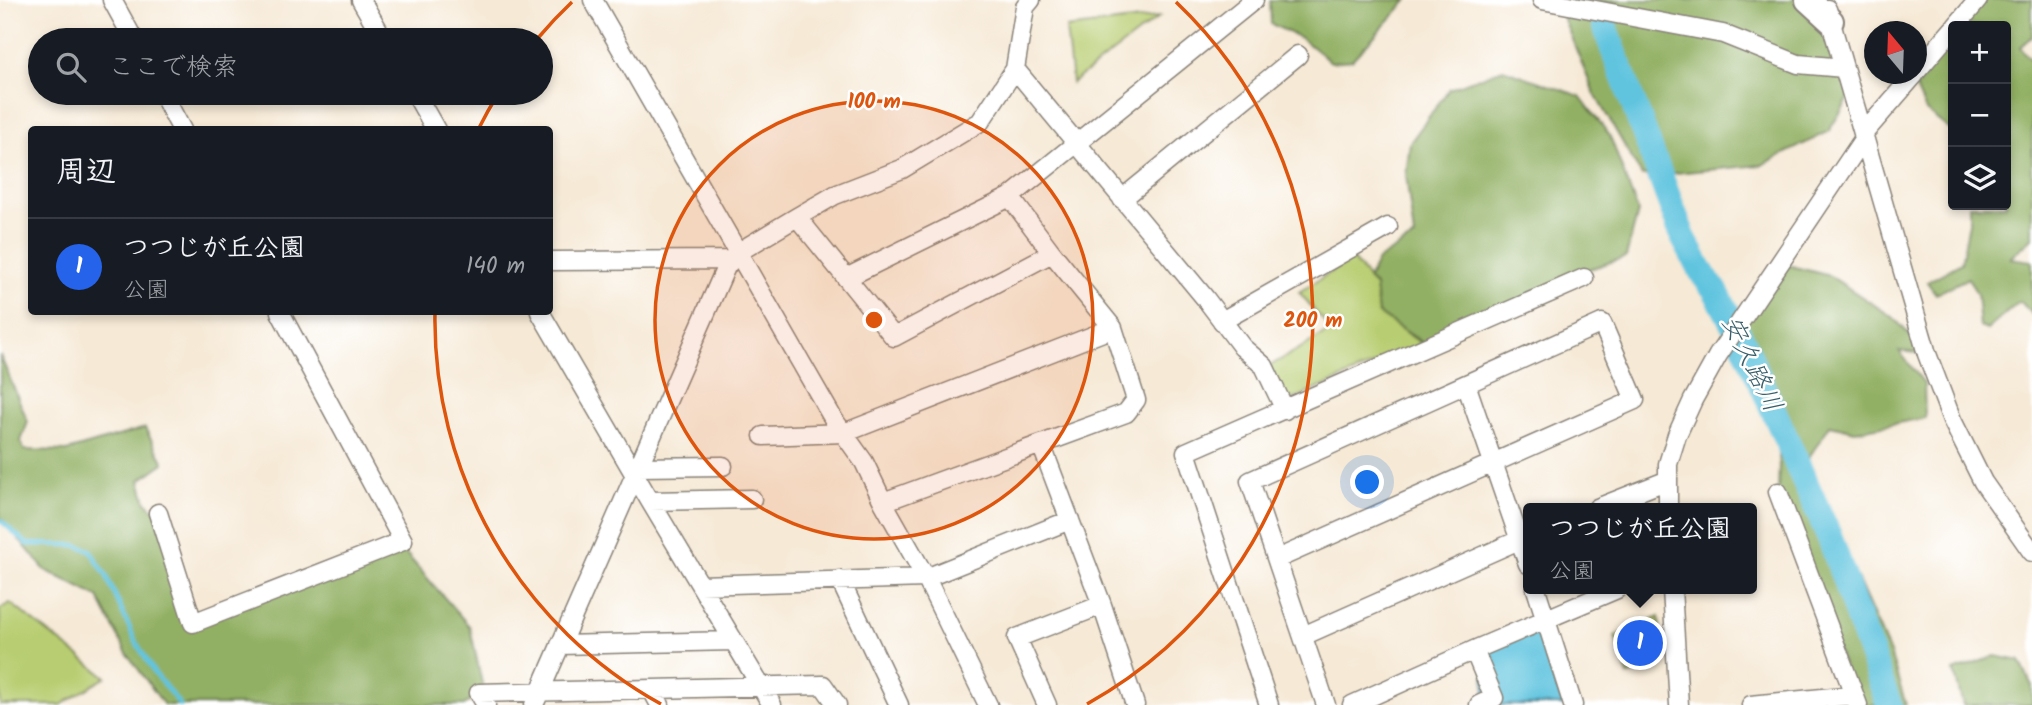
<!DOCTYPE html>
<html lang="ja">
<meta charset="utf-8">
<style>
:root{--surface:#171b24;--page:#242831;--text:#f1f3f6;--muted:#9ea1a6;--line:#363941;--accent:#2563eb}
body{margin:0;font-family:Kalam,"Klee One",sans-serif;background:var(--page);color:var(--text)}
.controls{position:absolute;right:21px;top:21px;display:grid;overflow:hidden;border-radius:7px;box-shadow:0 4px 10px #0003}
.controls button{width:63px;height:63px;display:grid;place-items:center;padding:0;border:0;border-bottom:2px solid var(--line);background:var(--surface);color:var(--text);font:35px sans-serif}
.compass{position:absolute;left:1864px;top:21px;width:63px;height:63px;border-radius:50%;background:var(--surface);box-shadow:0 4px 10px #0003;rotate:341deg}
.you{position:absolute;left:1368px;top:483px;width:24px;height:24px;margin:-18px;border:5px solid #fff;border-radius:50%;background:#1a73e8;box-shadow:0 0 0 10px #1a73e833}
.badge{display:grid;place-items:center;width:46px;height:46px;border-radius:50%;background:var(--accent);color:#fff;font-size:23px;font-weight:700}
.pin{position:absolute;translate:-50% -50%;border:4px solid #fff;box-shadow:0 2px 7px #0006}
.popup{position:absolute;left:1523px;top:503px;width:234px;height:91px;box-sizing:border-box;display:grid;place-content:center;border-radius:7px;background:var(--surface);filter:drop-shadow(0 2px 5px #0005);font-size:23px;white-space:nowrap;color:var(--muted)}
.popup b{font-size:26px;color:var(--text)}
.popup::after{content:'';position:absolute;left:50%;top:100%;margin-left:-14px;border:14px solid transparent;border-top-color:var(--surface)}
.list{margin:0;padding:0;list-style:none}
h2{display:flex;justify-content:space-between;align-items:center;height:91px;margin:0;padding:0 28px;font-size:30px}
h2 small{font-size:23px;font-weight:400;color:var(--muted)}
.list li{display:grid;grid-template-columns:46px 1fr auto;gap:21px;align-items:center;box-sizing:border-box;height:98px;padding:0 28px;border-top:2px solid var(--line)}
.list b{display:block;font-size:26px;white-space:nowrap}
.list p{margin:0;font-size:23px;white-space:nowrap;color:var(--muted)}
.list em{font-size:23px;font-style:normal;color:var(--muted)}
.icon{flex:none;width:38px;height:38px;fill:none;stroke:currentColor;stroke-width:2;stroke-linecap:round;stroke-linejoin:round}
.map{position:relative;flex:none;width:2032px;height:705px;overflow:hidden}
.search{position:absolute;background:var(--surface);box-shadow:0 4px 10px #0003;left:28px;top:28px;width:525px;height:77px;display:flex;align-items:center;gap:18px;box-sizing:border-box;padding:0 24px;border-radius:38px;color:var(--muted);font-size:26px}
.panel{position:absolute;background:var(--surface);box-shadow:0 4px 10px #0003;left:28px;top:126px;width:525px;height:189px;border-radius:7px}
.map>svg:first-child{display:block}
.green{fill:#b8cd71;stroke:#6a7446;stroke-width:2}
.forest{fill:#92b063;stroke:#576640;stroke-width:2}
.water{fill:#61c4df;stroke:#3e707e;stroke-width:2}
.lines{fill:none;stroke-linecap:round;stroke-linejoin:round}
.stream{stroke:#61c4df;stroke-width:4.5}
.river{stroke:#61c4df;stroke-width:26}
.minor-casing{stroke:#898278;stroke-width:21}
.highway-casing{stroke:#898278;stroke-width:28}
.minor{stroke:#fff;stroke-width:18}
.highway{stroke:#fff;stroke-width:24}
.ring{fill:none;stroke:#de560d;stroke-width:3.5}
.labels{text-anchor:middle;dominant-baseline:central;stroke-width:5;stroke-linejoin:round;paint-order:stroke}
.water-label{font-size:26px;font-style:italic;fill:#385f6a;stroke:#fff}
.centre{fill:#de560d;stroke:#fff;stroke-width:3.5}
.ring-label{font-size:21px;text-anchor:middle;font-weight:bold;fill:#de560d;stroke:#fff;stroke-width:5;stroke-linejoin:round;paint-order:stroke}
</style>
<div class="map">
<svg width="2032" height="705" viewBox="0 0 2032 705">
<rect width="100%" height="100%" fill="#fff"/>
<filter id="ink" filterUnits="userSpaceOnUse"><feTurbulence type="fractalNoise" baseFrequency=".0143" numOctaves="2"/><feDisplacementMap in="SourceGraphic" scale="14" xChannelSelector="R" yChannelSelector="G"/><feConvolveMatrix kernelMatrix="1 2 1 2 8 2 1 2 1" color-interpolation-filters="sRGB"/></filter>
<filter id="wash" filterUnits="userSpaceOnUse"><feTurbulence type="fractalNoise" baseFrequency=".00686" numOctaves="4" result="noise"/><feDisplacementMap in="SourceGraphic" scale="28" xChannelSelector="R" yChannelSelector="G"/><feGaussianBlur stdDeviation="1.57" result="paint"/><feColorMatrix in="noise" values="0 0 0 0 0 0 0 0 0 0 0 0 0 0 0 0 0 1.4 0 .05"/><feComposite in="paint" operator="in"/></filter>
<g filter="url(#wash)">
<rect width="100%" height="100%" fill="#f6e9d5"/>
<path class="green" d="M 1159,17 L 1072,83 L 1066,28 Z
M 1352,259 L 1375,286 L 1378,313 L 1422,344 L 1282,404 L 1270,366 L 1331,330 L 1299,292 Z
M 10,603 L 106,677 L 61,705 L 0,705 L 0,609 Z
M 1659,617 L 1662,651 L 1637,652 L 1644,671 L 1628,675 L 1615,636 Z"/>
<path class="forest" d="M 1270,0 L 1408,0 L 1352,60 L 1331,62 L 1301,38 L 1271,24 Z
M 1564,0 L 1796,0 L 1831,21 L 1852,94 L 1828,132 L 1762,165 L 1642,176 L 1594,93 L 1557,3 Z
M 1982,0 L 2032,0 L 2032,36 L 2020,47 L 2032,62 L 2032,238 L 2010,258 L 2032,261 L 2032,314 L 2020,301 L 1987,330 L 1980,327 L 1977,294 L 1968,278 L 1936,294 L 1927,282 L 1961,263 L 1969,223 L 1969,205 L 2006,205 L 2006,26 L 1956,26 Z
M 1953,29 L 1953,132 L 1926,111 L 1911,78 Z
M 1503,69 L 1580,96 L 1610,136 L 1638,212 L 1626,257 L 1572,275 L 1425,344 L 1378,313 L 1375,286 L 1368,279 L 1378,260 L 1414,237 L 1406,175 L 1410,143 L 1449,89 Z
M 1780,263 L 1830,276 L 1894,318 L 1927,354 L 1899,351 L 1924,383 L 1925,418 L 1855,431 L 1830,425 L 1806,462 L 1890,653 L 1906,705 L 1858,705 L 1778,492 L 1781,399 L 1761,386 L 1743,317 Z
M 0,355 L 28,422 L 21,441 L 24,450 L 67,451 L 145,428 L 164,463 L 140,480 L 146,502 L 158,513 L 193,623 L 402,549 L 470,627 L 484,693 L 464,705 L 164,705 L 126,652 L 98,597 L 45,570 L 0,517 Z
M 1995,656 L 2020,661 L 2032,686 L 2032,705 L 1963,705 L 1954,671 Z"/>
<path class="water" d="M 1532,632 L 1537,633 L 1563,705 L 1485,705 L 1484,660 L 1488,651 Z"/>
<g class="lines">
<path class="stream" d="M 0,520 L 27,544 L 75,545 L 90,550 L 106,575 L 135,640 L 153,671 L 180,705"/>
<path class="river" d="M 1605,27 L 1683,237 L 1704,276 L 1715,290 L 1744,344 L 1830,538 L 1889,705"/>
</g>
</g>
<g filter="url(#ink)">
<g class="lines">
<defs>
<path id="minor" d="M 112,0 L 134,40
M 361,0 L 384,40
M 593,0 L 834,420 L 864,462 L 883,502 L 926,578 L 988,705
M 1542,0 L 1723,34 L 1798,64 L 1844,68
M 1827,9 L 1927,354 L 1952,420 L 1983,482 L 2032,552
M 1956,26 L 1978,0
M 1015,69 L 1205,298 L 1242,347 L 1264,366 L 1285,410
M 1916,72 L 1953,29
M 162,93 L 182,130
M 415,93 L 436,130
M 1863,134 L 1915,74
M 1122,199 L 1298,55
M 797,217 L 894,337 L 1052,253 L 1010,197
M 550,261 L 731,260
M 846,278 L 1010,197 L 1254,0
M 540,312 L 650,501 L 772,705
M 1222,321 L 1388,227
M 1466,384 L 1528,564
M 763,436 L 844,433 L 1113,328 L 1052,253
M 1041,444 L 1102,605 L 1135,705
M 637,467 L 723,466
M 1778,492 L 1858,705
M 650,501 L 752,499
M 883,502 L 1126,413 L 1136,400 L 1113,328
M 1597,508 L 1668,480
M 1668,508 L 1668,464 L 1677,435 L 1693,400 L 1718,355 L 1864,138
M 158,513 L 193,623 L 403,541 L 280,312
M 1277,559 L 1635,400 L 1602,323 L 1250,481 L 1326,705
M 840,580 L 899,705
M 700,585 L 926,578 L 1070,520
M 1536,589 L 1573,705
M 1672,589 L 1679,705
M 1303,636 L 1528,536
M 560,645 L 733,641
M 1474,650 L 1494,698 L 1479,705
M 652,690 L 660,705
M 486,705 L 479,693 L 823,685 L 837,705
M 534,705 L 726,267 L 737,253 L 797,217 L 835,195 L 902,169 L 980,122 L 1015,69 L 1025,7 L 1031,0
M 1047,705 L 1017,638 L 1102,605
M 1269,705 L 1186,452 L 1584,278
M 1352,705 L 1474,650 L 1617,589
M 1751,705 L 1854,695"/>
<path id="highway" d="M 1808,0 L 1831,21"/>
</defs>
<use href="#minor" class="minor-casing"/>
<use href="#highway" class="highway-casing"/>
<use href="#minor" class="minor"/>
<use href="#highway" class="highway"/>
</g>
</g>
<circle cx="874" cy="320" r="219" fill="#de560d" fill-opacity=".12"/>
<g class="ring">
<circle cx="874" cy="320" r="219"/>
<path d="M661 704A439 439 0 0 1 435 312M479 128A439 439 0 0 1 498 94M538 38A439 439 0 0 1 572 2M1176 2A439 439 0 0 1 1087 704"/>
</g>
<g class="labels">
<g class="water-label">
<text transform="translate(1751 364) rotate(64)">安久路川</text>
</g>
</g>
<circle cx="874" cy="320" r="10" class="centre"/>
<g class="ring-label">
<text x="874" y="108">100 m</text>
<text x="1313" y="327">200 m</text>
</g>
</svg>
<div class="controls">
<button>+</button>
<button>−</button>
<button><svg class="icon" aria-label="layers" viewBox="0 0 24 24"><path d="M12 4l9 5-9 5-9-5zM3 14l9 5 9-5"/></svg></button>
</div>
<svg class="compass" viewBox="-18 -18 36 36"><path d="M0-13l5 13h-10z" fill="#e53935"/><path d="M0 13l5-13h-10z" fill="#9ea1a6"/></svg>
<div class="you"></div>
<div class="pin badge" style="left:1640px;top:643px">1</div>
<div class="popup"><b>つつじが丘公園</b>公園</div>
<div class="search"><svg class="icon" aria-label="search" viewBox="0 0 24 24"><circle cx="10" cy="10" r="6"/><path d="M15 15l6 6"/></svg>ここで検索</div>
<section class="panel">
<h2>周辺<small></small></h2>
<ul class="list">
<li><span class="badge">1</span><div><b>つつじが丘公園</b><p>公園</p></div><em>140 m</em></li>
</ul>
</section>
</div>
